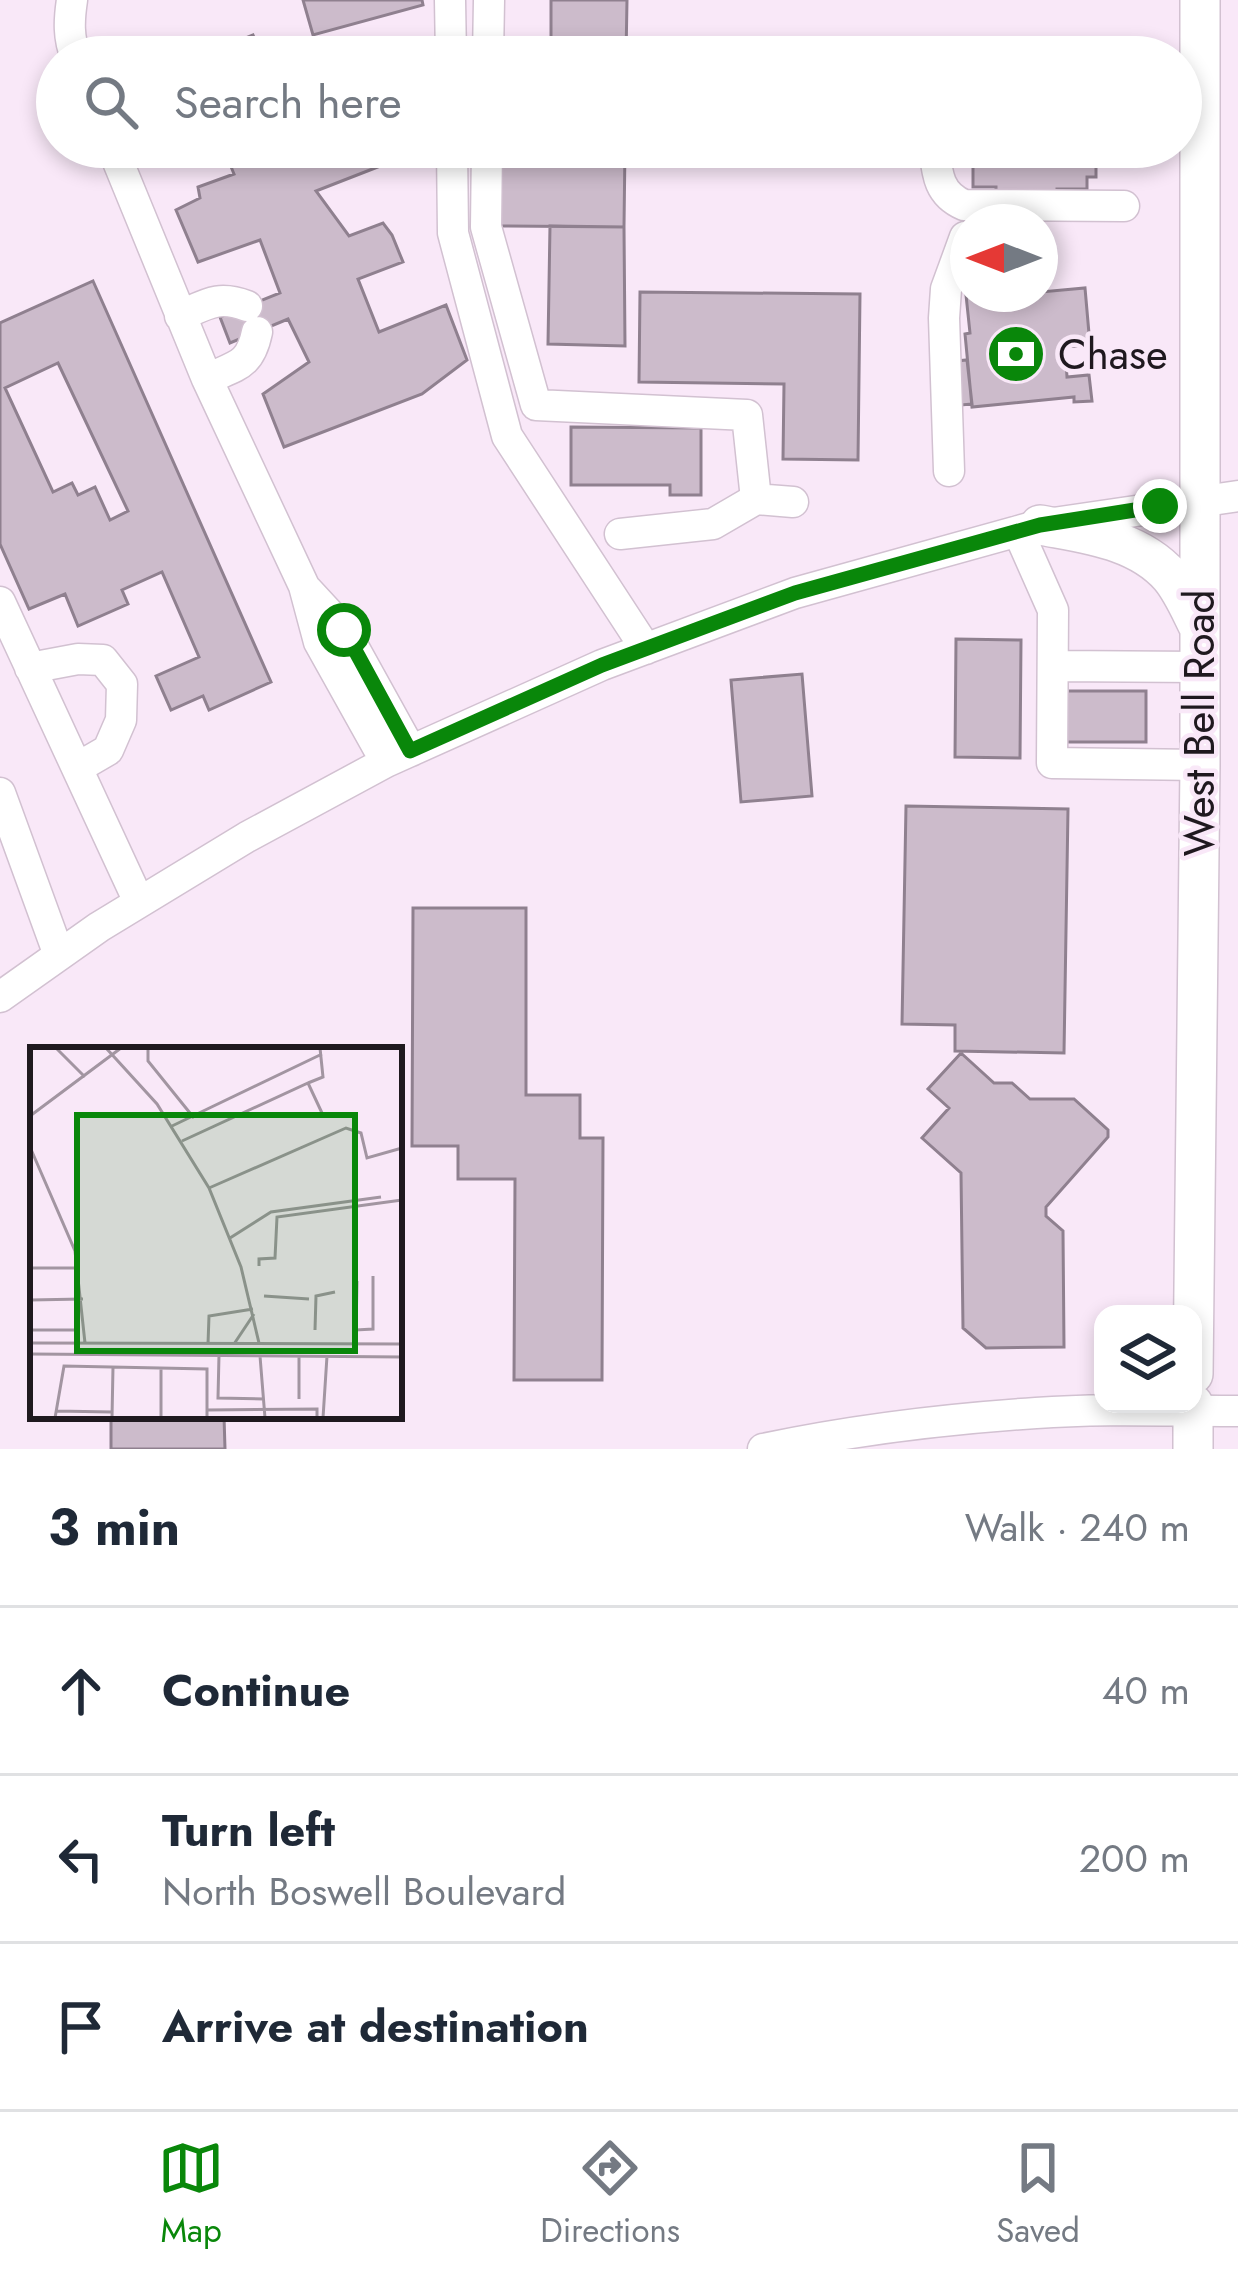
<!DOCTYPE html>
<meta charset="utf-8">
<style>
:root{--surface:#fff;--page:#f6f6f7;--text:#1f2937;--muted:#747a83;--line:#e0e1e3;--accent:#09870a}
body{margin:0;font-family:Jost,sans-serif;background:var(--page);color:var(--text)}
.controls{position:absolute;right:36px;bottom:36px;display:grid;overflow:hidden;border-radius:24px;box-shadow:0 6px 18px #0003}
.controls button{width:108px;height:108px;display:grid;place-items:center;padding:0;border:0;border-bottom:3px solid var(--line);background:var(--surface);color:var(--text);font:60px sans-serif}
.compass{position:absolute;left:950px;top:204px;width:108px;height:108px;border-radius:50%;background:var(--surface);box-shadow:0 6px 18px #0003;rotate:270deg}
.stop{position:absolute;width:36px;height:36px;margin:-27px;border:9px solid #09870a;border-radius:50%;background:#fff}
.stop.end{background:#09870a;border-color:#fff;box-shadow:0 3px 12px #0008}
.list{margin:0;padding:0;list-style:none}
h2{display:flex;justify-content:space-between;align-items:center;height:156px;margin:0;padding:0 48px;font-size:51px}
h2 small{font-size:39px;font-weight:400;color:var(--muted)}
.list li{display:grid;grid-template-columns:78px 1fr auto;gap:36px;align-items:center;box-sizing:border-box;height:168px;padding:0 48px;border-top:3px solid var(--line)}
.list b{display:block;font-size:45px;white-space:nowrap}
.list p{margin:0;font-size:39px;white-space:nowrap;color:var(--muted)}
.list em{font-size:39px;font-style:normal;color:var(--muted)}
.icon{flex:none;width:66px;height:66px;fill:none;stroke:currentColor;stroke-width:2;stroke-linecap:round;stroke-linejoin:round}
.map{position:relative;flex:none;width:1238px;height:1449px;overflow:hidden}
.search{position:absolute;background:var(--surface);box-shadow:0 6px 18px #0003;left:36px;right:36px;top:36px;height:132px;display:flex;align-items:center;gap:30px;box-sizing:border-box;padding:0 42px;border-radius:66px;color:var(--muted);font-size:45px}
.sheet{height:660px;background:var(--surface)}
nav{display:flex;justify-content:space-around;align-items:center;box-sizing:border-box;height:168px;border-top:3px solid var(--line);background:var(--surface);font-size:33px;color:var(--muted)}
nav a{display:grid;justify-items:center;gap:6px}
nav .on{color:var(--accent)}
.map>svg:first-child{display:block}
.building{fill:#ccbbcb;stroke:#8f808f;stroke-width:3;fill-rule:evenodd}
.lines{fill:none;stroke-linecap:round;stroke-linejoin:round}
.minor-casing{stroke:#d2c1d1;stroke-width:33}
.major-casing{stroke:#d2c1d1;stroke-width:42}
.minor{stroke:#fff;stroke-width:30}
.major{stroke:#fff;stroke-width:39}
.route{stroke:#09870a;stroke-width:15}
.labels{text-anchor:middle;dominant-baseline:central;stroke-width:9;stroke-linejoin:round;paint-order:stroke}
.poi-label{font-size:42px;fill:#1f191f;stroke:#f9e8f8;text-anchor:start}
.street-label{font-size:42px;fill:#1f191f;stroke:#f9e8f8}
.inset-road{fill:none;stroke:#a295a1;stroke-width:3}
.view{fill:#09870a;fill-opacity:0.15;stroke:#09870a;stroke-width:6}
.inset-edge{fill:none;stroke:#1f191f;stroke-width:6}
</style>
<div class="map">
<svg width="1238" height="1449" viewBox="0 0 1238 1449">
<rect width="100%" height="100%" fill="#f9e8f8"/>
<path class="building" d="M 303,0 L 422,0 L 423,5 L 313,35 Z
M 551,0 L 627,0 L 626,57 L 551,57 Z
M 253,35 L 262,57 L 202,57 L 206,54 Z
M 223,147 L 429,147 L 316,191 L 349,236 L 383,223 L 392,235 L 403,262 L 358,279 L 379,332 L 446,305 L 467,360 L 422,394 L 284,447 L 263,394 L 309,362 L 288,319 L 230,343 L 220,317 L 280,293 L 260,240 L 198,262 L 176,210 L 200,198 L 198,187 L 234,174 Z
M 498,147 L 625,147 L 624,227 L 497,226 Z
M 973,147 L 1090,147 L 1090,155 L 1096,155 L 1096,177 L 1087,177 L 1087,189 L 1057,189 L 1057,198 L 996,198 L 996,187 L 973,187 Z
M 550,226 L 624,227 L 625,346 L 548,344 Z
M 93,281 L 271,682 L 209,710 L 203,696 L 171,710 L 156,676 L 199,657 L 162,572 L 122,590 L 128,604 L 78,626 L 65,594 L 29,609 L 0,544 L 0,323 ZM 58,363 L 128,511 L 110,520 L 95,487 L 78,495 L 72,483 L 53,492 L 5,388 Z
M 1085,288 L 1090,345 L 1065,347 L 1067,377 L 1089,375 L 1092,401 L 1074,402 L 1074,397 L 972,407 L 965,334 L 970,333 L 966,295 L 1040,294 L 1040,292 Z
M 640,292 L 860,294 L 858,460 L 783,459 L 784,384 L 639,382 Z
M 967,360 L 972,404 L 939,407 L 934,363 Z
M 571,427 L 701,428 L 701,495 L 670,495 L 670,485 L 571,485 Z
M 956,639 L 1021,640 L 1020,758 L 955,757 Z
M 802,674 L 812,796 L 741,802 L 731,680 Z
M 1062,691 L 1146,691 L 1146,742 L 1062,742 Z
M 906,806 L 1068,809 L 1064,1053 L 955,1051 L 955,1025 L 902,1024 Z
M 413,908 L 526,908 L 526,1095 L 580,1095 L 580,1138 L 603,1138 L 602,1380 L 514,1380 L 515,1179 L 458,1179 L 458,1146 L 412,1146 Z
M 961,1053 L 994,1083 L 1012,1083 L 1030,1099 L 1074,1099 L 1108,1130 L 1108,1137 L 1046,1207 L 1046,1216 L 1063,1231 L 1064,1347 L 986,1348 L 963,1328 L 961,1173 L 922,1138 L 949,1108 L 928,1089 Z
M 111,1416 L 224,1416 L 225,1449 L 111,1449 Z"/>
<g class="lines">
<defs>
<path id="minor" d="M 72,0 C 69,20 68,38 76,57
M 450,0 L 451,57
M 488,57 L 489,0
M 112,147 L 207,379 L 304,586 L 319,642 L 386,762
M 452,147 L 453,233 L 507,436 L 646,649
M 487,147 L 486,227 L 536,405 L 747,415 L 756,499 L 793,502
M 934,147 C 937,173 938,194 964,205 L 1124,206
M 180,316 C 207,304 218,295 247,306
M 207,379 C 237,365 250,366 257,332
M 949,471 L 944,318 L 946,289 L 965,237
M 1018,531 L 1053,610 L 1052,763 L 1200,765
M 620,534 L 713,524 L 756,499
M 307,590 L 344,630 L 411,751
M 0,602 L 139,902
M 1053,666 L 1200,667
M 30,668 L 78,659 L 103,660 L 122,684 L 121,720 L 108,750 L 77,768
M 0,793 L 59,955
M 0,997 L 99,927 L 247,837 L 386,762 L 602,665 L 795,593 L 1040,525 L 1238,496
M 763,1449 C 853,1430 945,1419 1036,1413 C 1103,1408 1171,1411 1238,1411"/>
<path id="major" d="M 1040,525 C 1086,534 1137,539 1170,576 C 1182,590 1190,609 1198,625
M 1193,1374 L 1200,765 L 1200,0
M 1193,1404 L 1193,1449"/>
</defs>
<use href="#minor" class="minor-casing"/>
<use href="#major" class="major-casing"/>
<use href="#minor" class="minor"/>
<use href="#major" class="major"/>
</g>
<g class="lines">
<path class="route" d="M 344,630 L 410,751 L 602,665 L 795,593 L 1040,525 L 1160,506"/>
</g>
<defs>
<symbol id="bank-disc" viewBox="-11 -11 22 22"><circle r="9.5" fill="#09870a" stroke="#f9e8f8"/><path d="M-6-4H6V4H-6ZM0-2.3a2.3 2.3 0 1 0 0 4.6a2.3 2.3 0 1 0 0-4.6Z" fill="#fff"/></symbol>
</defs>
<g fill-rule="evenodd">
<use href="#bank-disc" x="983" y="321" width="66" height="66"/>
</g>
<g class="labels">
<g class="poi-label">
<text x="1058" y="354">Chase</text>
</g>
<g class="street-label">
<text transform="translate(1199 723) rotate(-90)">West Bell Road</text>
</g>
</g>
<g transform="translate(30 1047)">
<rect width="372" height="372" fill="#f9e8f8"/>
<path class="inset-road" d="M 26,1 L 55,30M 76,1 L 127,57 L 179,141 L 211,220 L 229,296M 118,1 L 118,14 L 164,71M 278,36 L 293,30 L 290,1M 0,69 L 91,1M 142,79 L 292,7M 152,94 L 278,36 L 292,66M 0,100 L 45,204 L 55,296M 179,141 L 316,81 L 331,86 L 337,111 L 372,101M 200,191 L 241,165 L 351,150M 229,219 L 229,212 L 245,211 L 247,170 L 372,153M 0,221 L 49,221M 327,234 L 326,283 L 343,282 L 343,229M 234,249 L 279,252M 0,253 L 53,252M 0,283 L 45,283M 285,283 L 286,249 L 305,245M 0,296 L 372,297M 178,297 L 179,269 L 223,262M 204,297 L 224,267M 0,307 L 372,310M 189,308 L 188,351 L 234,352M 230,309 L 235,371M 269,352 L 269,309M 177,363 L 287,362 L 287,371M 26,364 L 82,365M 25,371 L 34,319 L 177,322 L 177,371M 82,371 L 83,320M 131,371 L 131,321M 293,371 L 297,309"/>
<path class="view" d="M 47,68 L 325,68 L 325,304 L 47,304 Z"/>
<rect width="372" height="372" class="inset-edge"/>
</g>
</svg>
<div class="controls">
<button><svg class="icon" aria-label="layers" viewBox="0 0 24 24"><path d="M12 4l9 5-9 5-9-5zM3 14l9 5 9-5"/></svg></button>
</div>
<svg class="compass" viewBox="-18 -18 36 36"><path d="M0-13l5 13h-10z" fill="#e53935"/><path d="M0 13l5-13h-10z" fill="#747a83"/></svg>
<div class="stop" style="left:344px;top:630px"></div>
<div class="stop end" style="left:1160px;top:506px"></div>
<div class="search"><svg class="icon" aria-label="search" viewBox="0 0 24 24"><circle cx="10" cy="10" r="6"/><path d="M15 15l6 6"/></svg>Search here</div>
</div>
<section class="sheet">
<h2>3 min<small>Walk · 240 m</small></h2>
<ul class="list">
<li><svg class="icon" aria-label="ahead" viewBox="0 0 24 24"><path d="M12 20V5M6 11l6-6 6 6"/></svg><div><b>Continue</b></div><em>40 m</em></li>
<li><svg class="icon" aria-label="left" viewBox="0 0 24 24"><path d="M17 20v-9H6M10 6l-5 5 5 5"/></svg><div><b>Turn left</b><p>North Boswell Boulevard</p></div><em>200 m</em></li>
<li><svg class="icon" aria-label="arrive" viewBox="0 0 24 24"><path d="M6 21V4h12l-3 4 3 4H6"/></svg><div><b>Arrive at destination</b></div></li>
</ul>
</section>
<nav>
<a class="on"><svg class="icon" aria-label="map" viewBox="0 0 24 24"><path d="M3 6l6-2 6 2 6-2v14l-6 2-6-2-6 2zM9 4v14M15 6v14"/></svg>Map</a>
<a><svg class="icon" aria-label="directions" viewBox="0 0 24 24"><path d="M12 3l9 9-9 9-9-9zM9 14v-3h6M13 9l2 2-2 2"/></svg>Directions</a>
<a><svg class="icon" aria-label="saved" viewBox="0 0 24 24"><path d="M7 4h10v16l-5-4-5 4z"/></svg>Saved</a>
</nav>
